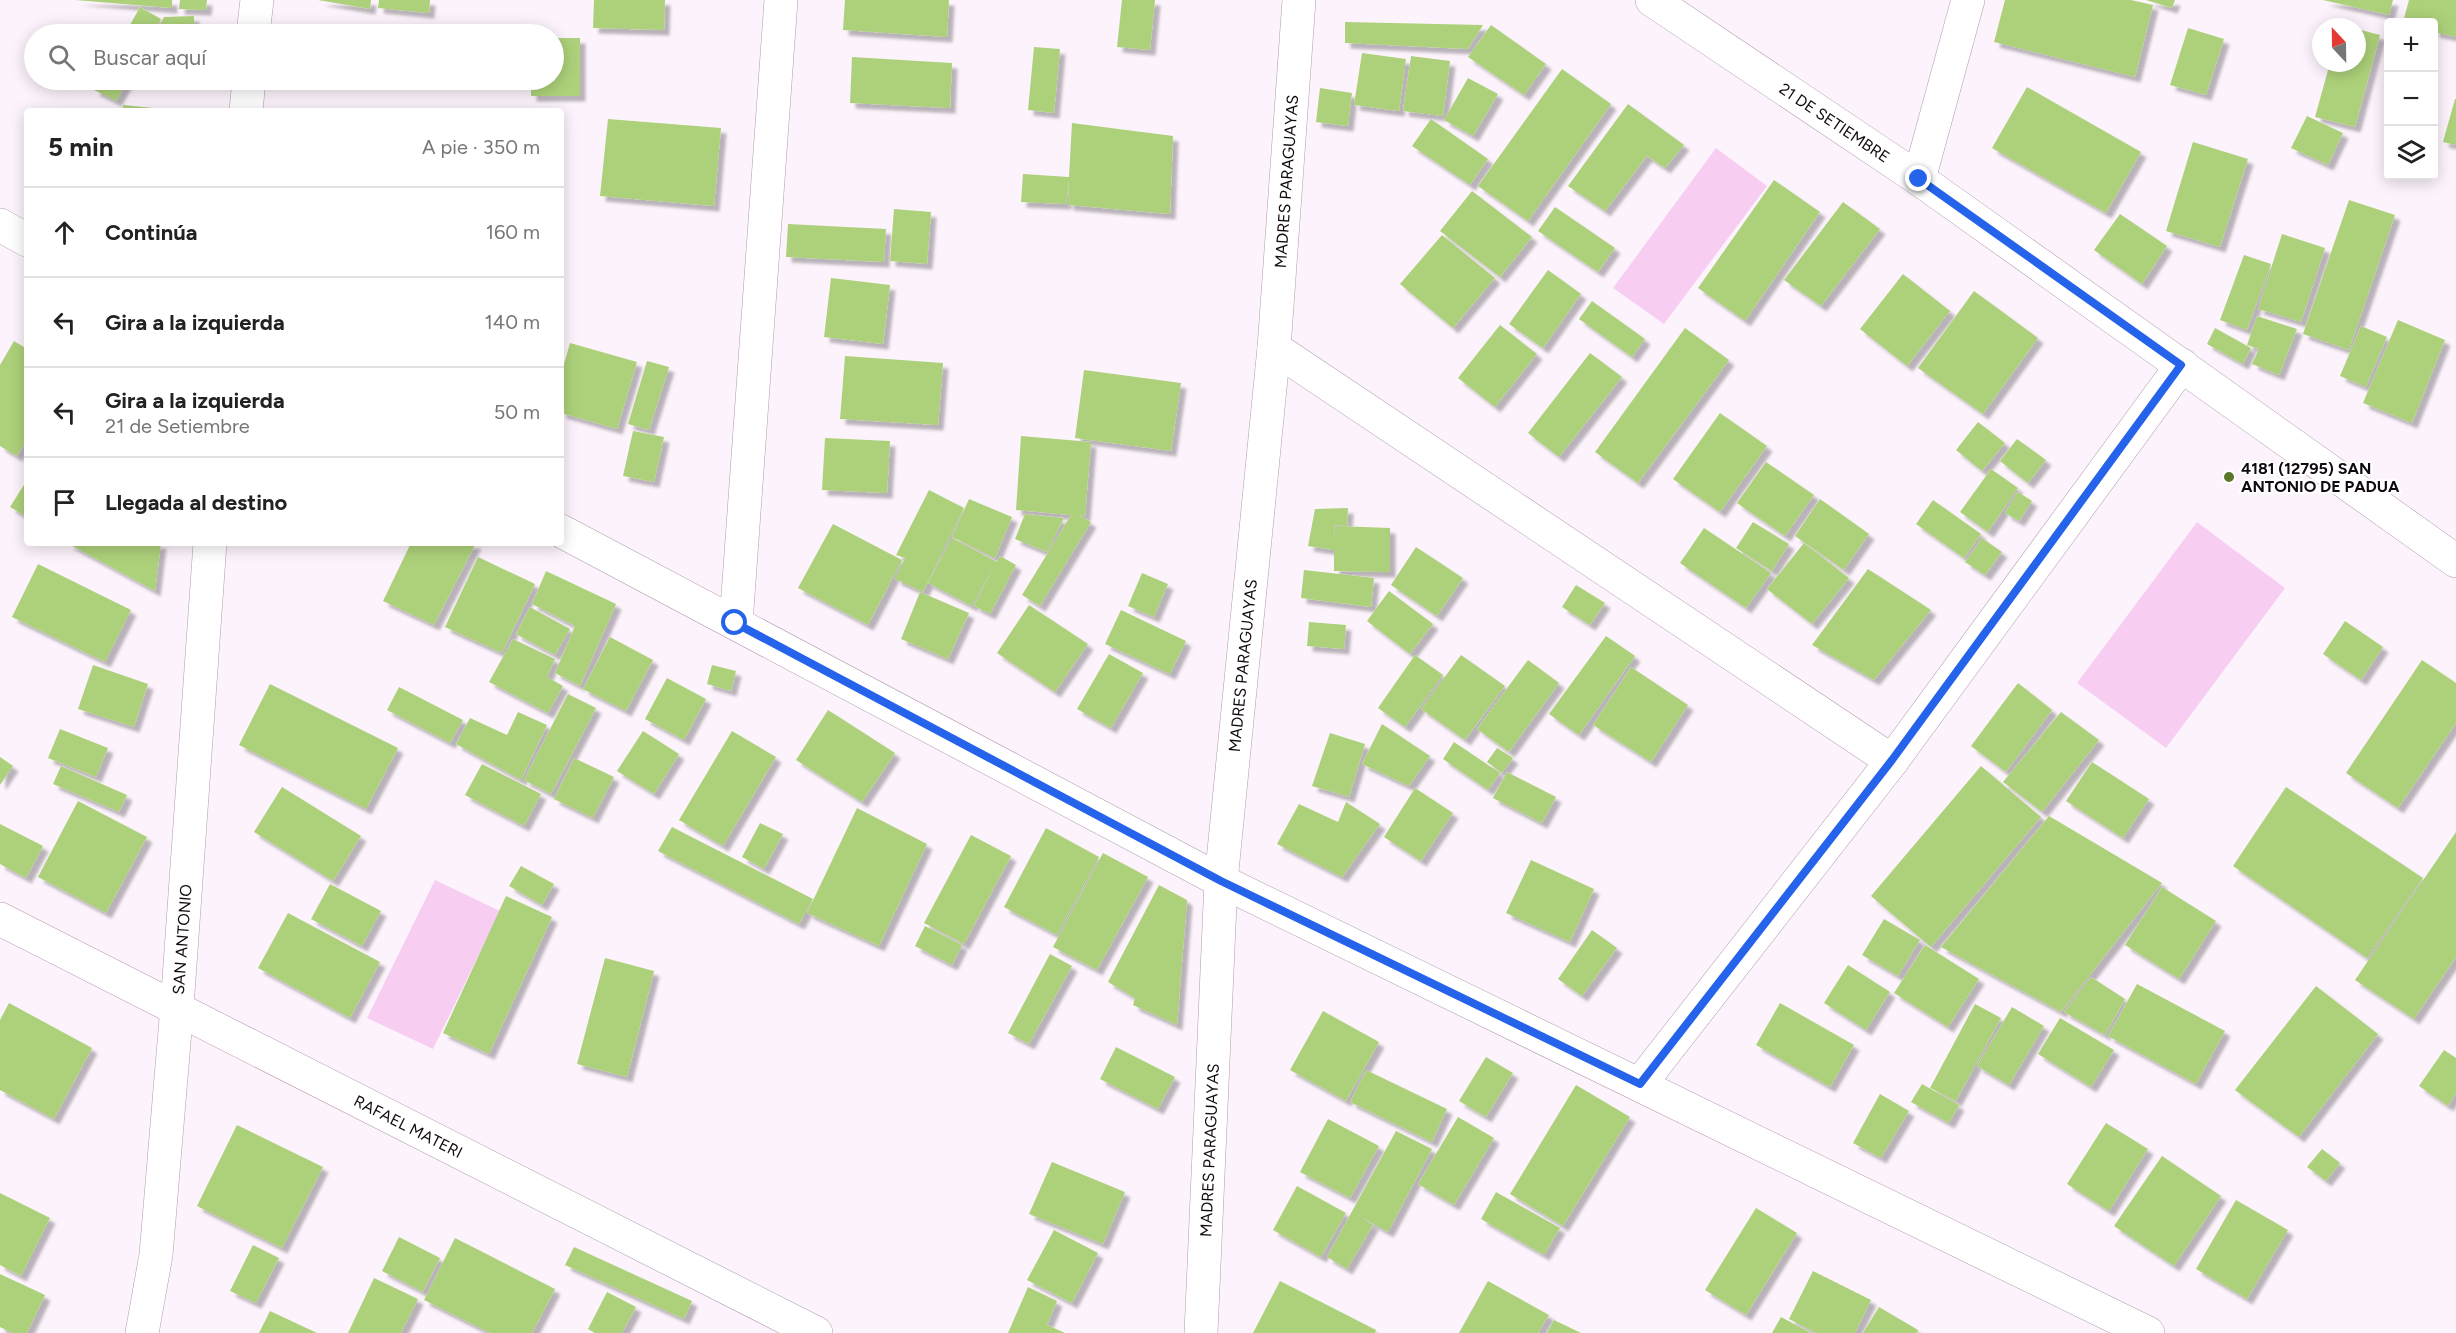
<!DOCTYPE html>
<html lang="es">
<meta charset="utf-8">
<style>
:root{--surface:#fff;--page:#f6f6f6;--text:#222;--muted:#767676;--line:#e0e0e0}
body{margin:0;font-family:Figtree,sans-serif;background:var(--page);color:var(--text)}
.controls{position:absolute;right:18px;top:18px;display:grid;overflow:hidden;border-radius:6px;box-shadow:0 3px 15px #0003}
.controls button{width:54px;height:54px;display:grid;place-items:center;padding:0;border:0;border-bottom:2px solid var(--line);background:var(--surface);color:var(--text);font:30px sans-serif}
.compass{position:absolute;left:2312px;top:18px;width:54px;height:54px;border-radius:50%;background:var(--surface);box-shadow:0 3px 15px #0003;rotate:338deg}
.stop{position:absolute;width:18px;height:18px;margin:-14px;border:4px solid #2563eb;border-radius:50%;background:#fff}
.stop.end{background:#2563eb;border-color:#fff;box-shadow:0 2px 6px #0008}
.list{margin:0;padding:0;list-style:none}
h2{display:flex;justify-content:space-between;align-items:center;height:78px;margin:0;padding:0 24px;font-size:26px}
h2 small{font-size:20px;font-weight:400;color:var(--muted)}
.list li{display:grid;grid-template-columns:39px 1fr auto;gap:18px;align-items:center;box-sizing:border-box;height:90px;padding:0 24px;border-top:2px solid var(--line)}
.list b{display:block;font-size:22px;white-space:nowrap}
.list p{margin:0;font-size:20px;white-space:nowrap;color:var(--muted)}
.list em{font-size:20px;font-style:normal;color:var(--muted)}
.icon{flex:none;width:33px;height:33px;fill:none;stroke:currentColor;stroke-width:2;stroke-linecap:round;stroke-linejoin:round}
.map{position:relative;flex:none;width:2456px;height:1333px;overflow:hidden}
.search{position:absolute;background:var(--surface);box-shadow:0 3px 15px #0003;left:24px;top:24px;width:540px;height:66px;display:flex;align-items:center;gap:15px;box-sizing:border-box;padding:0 21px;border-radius:33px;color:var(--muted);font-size:22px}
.panel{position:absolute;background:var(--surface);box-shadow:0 3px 15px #0003;left:24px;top:108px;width:540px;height:438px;border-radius:6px}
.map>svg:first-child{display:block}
.green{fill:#f7cef2}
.building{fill:#add17a;filter:url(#shadow)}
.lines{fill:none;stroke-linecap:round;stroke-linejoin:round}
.minor-casing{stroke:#b29baf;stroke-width:34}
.major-casing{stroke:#b29baf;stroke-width:34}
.minor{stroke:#fff;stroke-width:33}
.major{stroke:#fff;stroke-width:33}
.route{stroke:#2563eb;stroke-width:8}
.poi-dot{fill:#5a772b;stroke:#fff;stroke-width:2}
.labels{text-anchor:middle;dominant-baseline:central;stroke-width:4.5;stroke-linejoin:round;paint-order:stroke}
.street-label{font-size:16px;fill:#110910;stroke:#fff}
.poi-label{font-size:16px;font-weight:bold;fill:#110910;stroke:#fff;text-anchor:start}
</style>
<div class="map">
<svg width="2456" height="1333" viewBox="0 0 2456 1333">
<defs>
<filter id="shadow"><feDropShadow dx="5.5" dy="5.5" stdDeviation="1.5" flood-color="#0004"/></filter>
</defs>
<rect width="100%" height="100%" fill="#fdf3fc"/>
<path class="green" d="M 1716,148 L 1767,186 L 1664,324 L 1613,288 Z
M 2197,522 L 2285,588 L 2166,748 L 2077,683 Z
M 435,880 L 500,911 L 433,1049 L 367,1018 Z"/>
<path class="building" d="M 75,0 L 172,0 L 172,8 Z
M 180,0 L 207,0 L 206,10 L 179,9 Z
M 318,0 L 371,0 L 370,9 Z
M 379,0 L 430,0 L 429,13 L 378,8 Z
M 594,0 L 665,0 L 664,30 L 593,28 Z
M 845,0 L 949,0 L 947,37 L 843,30 Z
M 1122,0 L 1155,0 L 1150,50 L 1117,47 Z
M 2005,0 L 2131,0 L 2153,5 L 2135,77 L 1994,42 Z
M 2146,0 L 2175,0 L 2172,8 Z
M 2323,0 L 2393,0 L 2389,15 Z
M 2409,0 L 2456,0 L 2456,37 L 2434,32 L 2434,22 L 2403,22 Z
M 140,7 L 161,19 L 152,34 L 125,34 Z
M 194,16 L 194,34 L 155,34 L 164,17 Z
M 1345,22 L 1483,25 L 1468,49 L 1345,43 Z
M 1491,25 L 1546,64 L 1524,95 L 1468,57 Z
M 2188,28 L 2224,39 L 2206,95 L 2170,85 Z
M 2357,29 L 2380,35 L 2355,127 L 2315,117 L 2330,63 L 2357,63 Z
M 554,38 L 580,38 L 580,96 L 531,96 L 531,80 L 554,80 Z
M 1034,47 L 1060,49 L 1054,113 L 1028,110 Z
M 1362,53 L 1406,59 L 1399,111 L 1354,105 Z
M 1411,56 L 1450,61 L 1443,116 L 1403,111 Z
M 852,57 L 952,63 L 950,108 L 850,103 Z
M 1562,69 L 1611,104 L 1528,221 L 1478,186 Z
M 1468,78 L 1498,94 L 1473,136 L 1444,120 Z
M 100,80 L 128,80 L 116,101 L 94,90 Z
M 2027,87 L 2141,152 L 2106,213 L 1992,148 Z
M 1320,88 L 1352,93 L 1348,126 L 1316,122 Z
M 2455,99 L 2456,99 L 2456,145 L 2443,142 Z
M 1628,104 L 1684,145 L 1665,168 L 1647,156 L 1605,211 L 1568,186 Z
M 123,105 L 164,109 L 164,111 L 123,111 Z
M 2307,116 L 2343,133 L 2328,165 L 2291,148 Z
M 608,119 L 721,128 L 714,206 L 600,196 Z
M 1431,119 L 1488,159 L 1470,185 L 1412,146 Z
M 1072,123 L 1173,136 L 1170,214 L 1068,205 L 1069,180 L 1066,204 L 1021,202 L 1023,174 L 1069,177 Z
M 2193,142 L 2248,159 L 2220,247 L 2166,231 Z
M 1774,180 L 1820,212 L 1745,321 L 1698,288 Z
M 1472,191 L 1532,237 L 1500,277 L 1440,231 Z
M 2349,200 L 2395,215 L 2349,350 L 2303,334 Z
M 1843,202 L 1880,229 L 1821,306 L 1784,280 Z
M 1555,207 L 1615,248 L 1598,272 L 1538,231 Z
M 894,209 L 931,212 L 927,264 L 890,261 Z
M 2120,214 L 2167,246 L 2142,284 L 2094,250 Z
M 788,224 L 886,229 L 884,262 L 786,257 Z
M 2282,234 L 2325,248 L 2301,322 L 2258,309 Z
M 1442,235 L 1495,278 L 1453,328 L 1400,284 Z
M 2244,255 L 2271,264 L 2247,330 L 2220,320 Z
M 1548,270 L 1581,294 L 1543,348 L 1509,324 Z
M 1903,274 L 1950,311 L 1907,366 L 1860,329 Z
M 831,278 L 890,285 L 883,344 L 824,337 Z
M 1974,291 L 2038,338 L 1983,414 L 1918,368 Z
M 1592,301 L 1645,339 L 1632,357 L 1579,319 Z
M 2257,316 L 2297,329 L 2279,375 L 2252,364 L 2259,349 L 2247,345 Z
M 2398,320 L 2445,340 L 2412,423 L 2363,403 Z
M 1500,325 L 1537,354 L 1495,407 L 1458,378 Z
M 2361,326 L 2387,337 L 2366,387 L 2340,376 Z
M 1685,328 L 1729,360 L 1638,483 L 1595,452 Z
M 2215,328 L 2251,348 L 2243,364 L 2207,344 Z
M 14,341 L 27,349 L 27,439 L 17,456 L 0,446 L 0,365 Z
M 570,343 L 637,362 L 617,429 L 561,413 L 561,375 Z
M 1590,353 L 1622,377 L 1559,457 L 1528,433 Z
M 845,356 L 943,363 L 938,425 L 840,419 Z
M 647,361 L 669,367 L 649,430 L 628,424 Z
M 1084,370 L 1181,383 L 1171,451 L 1075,438 Z
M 1720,413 L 1767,446 L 1720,512 L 1673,479 Z
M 1978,422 L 2005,443 L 1982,471 L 1956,450 Z
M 633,431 L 664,437 L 654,482 L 623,476 Z
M 1021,436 L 1091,442 L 1085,516 L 1079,515 L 1091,522 L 1040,606 L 1022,595 L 1071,515 L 1016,510 Z
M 825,438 L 890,441 L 887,493 L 822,490 Z
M 2017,439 L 2046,460 L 2028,483 L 2000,461 Z
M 1766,462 L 1814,495 L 1785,536 L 1737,503 Z
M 1991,469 L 2018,488 L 1988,532 L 1960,512 Z
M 27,480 L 27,517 L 10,507 Z
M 929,490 L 964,508 L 923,592 L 895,579 L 905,558 L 896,555 Z
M 2018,492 L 2032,501 L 2019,521 L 2005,513 Z
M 969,499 L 1012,517 L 995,558 L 952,537 Z
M 1820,499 L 1869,534 L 1844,570 L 1795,536 Z
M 1933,500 L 1981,534 L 1964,558 L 1916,524 Z
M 1348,508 L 1347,526 L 1334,525 L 1334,537 L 1335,526 L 1390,528 L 1390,572 L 1334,571 L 1334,550 L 1308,546 L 1315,509 Z
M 1025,514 L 1064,518 L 1047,552 L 1015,539 Z
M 1753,522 L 1789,544 L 1772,571 L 1736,548 Z
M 833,524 L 902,560 L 868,625 L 798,588 Z
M 1704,528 L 1771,573 L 1746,608 L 1680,563 Z
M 952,538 L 997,562 L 1000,556 L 1016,565 L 990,614 L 974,606 L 995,564 L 972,606 L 928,583 Z
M 1982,538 L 2002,552 L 1985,575 L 1965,562 Z
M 67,543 L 161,543 L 155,591 Z
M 411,543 L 476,543 L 434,625 L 383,601 Z
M 1804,543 L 1849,578 L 1812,624 L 1767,589 Z
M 1416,547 L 1463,578 L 1437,616 L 1391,585 Z
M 478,557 L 535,584 L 502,653 L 445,627 Z
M 38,564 L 131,610 L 105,662 L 12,617 Z
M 1868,569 L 1931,610 L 1874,680 L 1812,645 Z
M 1304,570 L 1374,578 L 1371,607 L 1301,598 Z
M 546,571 L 616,604 L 580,686 L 555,673 L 575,626 L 532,604 Z
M 1142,573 L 1168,584 L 1154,617 L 1128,606 Z
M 1576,585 L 1605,603 L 1590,625 L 1562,607 Z
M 1389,591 L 1433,624 L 1410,654 L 1367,621 Z
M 920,592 L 969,613 L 948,659 L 901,639 Z
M 1029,605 L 1088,644 L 1055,692 L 997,653 Z
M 530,607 L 570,629 L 555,655 L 516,634 Z
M 1121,610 L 1186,641 L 1170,674 L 1105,644 Z
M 2345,621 L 2383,647 L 2361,680 L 2323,654 Z
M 1309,622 L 1346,625 L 1344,649 L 1307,646 Z
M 1606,636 L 1635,656 L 1579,735 L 1549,714 Z
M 610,637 L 653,660 L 626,711 L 583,689 Z
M 513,639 L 555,659 L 547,677 L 563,686 L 548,713 L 489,682 Z
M 1109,654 L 1143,673 L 1111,728 L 1077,709 Z
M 1415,655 L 1443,675 L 1405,727 L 1378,708 Z
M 1461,655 L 1505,686 L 1465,740 L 1421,709 Z
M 1528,660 L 1559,683 L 1509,752 L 1477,729 Z
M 2422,660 L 2456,683 L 2456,723 L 2398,808 L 2346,773 Z
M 93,665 L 148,684 L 134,727 L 78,709 Z
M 712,665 L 736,671 L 731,691 L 707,684 Z
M 1631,667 L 1688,705 L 1651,762 L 1593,725 Z
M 667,678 L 706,699 L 684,740 L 645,719 Z
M 2018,683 L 2052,710 L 2006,772 L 1971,746 Z
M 270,684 L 398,748 L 366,809 L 239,745 Z
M 399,687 L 463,720 L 450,743 L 387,710 Z
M 568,694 L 596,708 L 551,794 L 524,780 Z
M 828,710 L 895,753 L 862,802 L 796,760 Z
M 518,712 L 547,725 L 521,780 L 456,744 L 470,718 L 507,735 Z
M 2061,712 L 2099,740 L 2042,812 L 2003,782 Z
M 1382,724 L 1430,756 L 1409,786 L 1362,764 Z
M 60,729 L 108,748 L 96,777 L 48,758 Z
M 643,731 L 679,754 L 654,794 L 617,771 Z
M 732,731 L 776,757 L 723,846 L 679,820 Z
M 1330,733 L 1365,744 L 1349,797 L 1312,786 Z
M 1454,742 L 1500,773 L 1488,790 L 1443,759 Z
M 1497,748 L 1513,758 L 1502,773 L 1487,762 Z
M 0,757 L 13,766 L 0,785 Z
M 574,758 L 614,777 L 593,818 L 554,799 Z
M 2092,762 L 2149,799 L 2123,838 L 2066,801 Z
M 482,764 L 541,794 L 524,826 L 465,795 Z
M 61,766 L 127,795 L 119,812 L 53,784 Z
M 1981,766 L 2041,817 L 1931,947 L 1871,896 Z
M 1507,772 L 1556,797 L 1542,823 L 1493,798 Z
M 282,787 L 361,836 L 333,881 L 254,832 Z
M 2286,787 L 2423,878 L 2367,958 L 2233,866 Z
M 1415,788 L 1453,813 L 1421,861 L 1384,837 Z
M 78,801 L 147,837 L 106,913 L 38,877 Z
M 1346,802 L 1380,824 L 1342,877 L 1277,844 L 1299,804 L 1338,822 Z
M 857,808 L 927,844 L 879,946 L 807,913 Z
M 2049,816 L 2162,883 L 2061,1012 L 1941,947 Z
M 760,823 L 783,834 L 764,869 L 742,857 Z
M 0,824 L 43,846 L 26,878 L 0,864 Z
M 672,827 L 813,899 L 799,924 L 658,851 Z
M 1046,828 L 1099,857 L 1057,935 L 1004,907 Z
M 2456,832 L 2456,957 L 2414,1019 L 2355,980 Z
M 971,835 L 1011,856 L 964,944 L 924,923 Z
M 1103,853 L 1148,877 L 1097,970 L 1053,947 Z
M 1531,860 L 1594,889 L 1570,942 L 1506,913 Z
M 521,866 L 554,884 L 542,905 L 509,886 Z
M 330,884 L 381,911 L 362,946 L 311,919 Z
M 1159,885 L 1187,900 L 1177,1025 L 1133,1005 L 1135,998 L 1108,982 Z
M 2162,887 L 2216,921 L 2179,979 L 2125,945 Z
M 506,896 L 552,917 L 489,1054 L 443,1033 Z
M 288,913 L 380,962 L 350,1018 L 258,968 Z
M 1884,919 L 1920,940 L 1898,976 L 1862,955 Z
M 925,926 L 962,945 L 952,965 L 915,946 Z
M 1592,930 L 1617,948 L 1582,996 L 1558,979 Z
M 1925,945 L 1979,979 L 1948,1027 L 1894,993 Z
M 1050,954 L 1072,966 L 1029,1044 L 1008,1033 Z
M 605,958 L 654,971 L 627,1077 L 577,1064 Z
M 1848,965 L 1890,992 L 1866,1030 L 1824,1003 Z
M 2091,977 L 2125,999 L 2105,1035 L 2064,1012 Z
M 2137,984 L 2225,1031 L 2196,1084 L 2108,1036 Z
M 2316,986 L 2378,1034 L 2299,1137 L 2235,1090 Z
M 9,1003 L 92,1048 L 54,1119 L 0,1090 L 0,1020 Z
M 1780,1003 L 1854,1045 L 1830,1087 L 1756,1045 Z
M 1975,1004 L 2001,1018 L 1956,1101 L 1930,1088 Z
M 2012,1007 L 2044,1026 L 2009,1085 L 1977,1066 Z
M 1323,1011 L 1379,1042 L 1346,1101 L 1290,1070 Z
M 2060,1018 L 2114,1050 L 2091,1087 L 2038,1054 Z
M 1116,1047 L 1175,1077 L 1158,1109 L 1100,1079 Z
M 2444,1050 L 2456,1058 L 2456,1093 L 2448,1106 L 2419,1086 Z
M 1486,1057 L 1513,1073 L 1486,1117 L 1459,1101 Z
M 1366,1070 L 1447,1109 L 1432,1142 L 1350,1102 Z
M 1922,1084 L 1959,1105 L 1949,1123 L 1911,1102 Z
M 1576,1085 L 1630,1117 L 1563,1226 L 1510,1194 Z
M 1880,1094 L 1909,1111 L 1881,1158 L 1853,1143 Z
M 1458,1117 L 1494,1138 L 1454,1205 L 1418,1184 Z
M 1328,1119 L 1379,1146 L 1350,1198 L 1300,1172 Z
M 2106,1123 L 2148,1149 L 2109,1211 L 2067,1184 Z
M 237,1125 L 323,1167 L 282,1248 L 197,1206 Z
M 1396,1131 L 1432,1149 L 1388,1232 L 1359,1216 L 1373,1225 L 1347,1269 L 1327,1257 Z
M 2322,1149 L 2340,1163 L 2326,1181 L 2307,1167 Z
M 2162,1156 L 2221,1196 L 2174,1266 L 2114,1226 Z
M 1052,1162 L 1125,1192 L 1103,1244 L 1029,1214 Z
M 1297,1186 L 1346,1213 L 1321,1257 L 1273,1230 Z
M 1496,1192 L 1560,1228 L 1544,1255 L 1481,1219 Z
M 0,1193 L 50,1218 L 21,1276 L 0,1265 Z
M 2236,1200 L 2288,1230 L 2247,1299 L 2196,1269 Z
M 1756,1208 L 1797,1233 L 1746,1315 L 1705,1290 Z
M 1054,1230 L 1098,1253 L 1072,1303 L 1027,1280 Z
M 399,1237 L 440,1258 L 423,1292 L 382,1271 Z
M 455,1238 L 555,1289 L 532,1333 L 490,1333 L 424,1300 Z
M 253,1245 L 279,1258 L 256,1303 L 230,1291 Z
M 574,1247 L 692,1301 L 684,1319 L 565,1265 Z
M 1813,1271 L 1871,1300 L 1855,1333 L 1816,1333 L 1789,1319 Z
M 0,1274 L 45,1295 L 27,1333 L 12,1333 L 0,1327 Z
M 374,1278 L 418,1299 L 401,1333 L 348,1333 Z
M 1280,1281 L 1376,1330 L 1375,1333 L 1253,1333 Z
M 1488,1281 L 1549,1315 L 1538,1333 L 1459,1333 Z
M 1028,1287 L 1057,1301 L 1047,1325 L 1065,1333 L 1008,1333 Z
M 607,1292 L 636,1307 L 622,1333 L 595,1333 L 588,1329 Z
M 1879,1307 L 1918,1330 L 1917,1333 L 1863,1333 Z
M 270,1311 L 317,1333 L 259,1333 Z
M 1781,1317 L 1811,1333 L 1772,1333 Z
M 1554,1320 L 1581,1333 L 1547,1333 Z"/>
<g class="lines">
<defs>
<g id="minor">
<path id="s1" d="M 1652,0 L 1919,179 L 2456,561"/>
<path d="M 253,34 L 257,0"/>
<path d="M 246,111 L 249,80"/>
<path d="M 1919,179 L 1968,0"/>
<path d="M 0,225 L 27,240"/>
<path d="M 1274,348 L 1892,761"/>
<path d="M 561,531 L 1221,881 L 2148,1333"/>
<path d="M 736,623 L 781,0"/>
<path d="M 1640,1084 L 1892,761 L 2182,365"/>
<path id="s2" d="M 142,1333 L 156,1255 L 177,1007 L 210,543"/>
</g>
<g id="major">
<path id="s3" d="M 0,919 L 816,1333"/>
<path id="s4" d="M 1201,1333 L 1221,881 L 1274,348 L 1299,0"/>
</g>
</defs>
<use href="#minor" class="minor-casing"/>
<use href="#major" class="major-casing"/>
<use href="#minor" class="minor"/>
<use href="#major" class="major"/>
</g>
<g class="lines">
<path class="route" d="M 735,623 L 1221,881 L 1640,1084 L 1892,760 L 2181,365 L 1919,179"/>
</g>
<circle class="poi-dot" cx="2229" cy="477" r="6"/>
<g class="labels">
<g class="street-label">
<text stroke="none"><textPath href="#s1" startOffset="220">21 DE SETIEMBRE</textPath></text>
<text stroke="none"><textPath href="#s4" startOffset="1155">MADRES PARAGUAYAS</textPath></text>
<text stroke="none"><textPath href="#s4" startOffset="669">MADRES PARAGUAYAS</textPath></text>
<text stroke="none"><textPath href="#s2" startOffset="396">SAN ANTONIO</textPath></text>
<text stroke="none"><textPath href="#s3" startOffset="458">RAFAEL MATERI</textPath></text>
<text stroke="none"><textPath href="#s4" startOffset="183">MADRES PARAGUAYAS</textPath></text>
</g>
<g class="poi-label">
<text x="2241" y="468">4181 (12795) SAN<tspan x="2241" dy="18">ANTONIO DE PADUA</tspan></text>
</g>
</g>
</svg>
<div class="controls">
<button>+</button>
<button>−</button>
<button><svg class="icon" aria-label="layers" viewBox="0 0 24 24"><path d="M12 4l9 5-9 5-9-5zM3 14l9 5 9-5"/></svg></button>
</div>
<svg class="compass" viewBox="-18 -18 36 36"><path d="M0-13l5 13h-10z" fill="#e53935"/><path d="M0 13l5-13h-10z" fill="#767676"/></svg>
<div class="stop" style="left:735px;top:623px"></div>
<div class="stop end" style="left:1919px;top:179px"></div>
<div class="search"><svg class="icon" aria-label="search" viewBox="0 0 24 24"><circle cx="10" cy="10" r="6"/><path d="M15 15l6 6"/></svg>Buscar aquí</div>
<section class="panel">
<h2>5 min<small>A pie · 350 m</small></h2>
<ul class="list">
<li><svg class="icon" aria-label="ahead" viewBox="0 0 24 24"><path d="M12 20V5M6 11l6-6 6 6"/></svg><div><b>Continúa</b></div><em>160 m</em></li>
<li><svg class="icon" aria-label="left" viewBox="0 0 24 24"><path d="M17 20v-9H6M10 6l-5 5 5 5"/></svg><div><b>Gira a la izquierda</b></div><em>140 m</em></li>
<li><svg class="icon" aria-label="left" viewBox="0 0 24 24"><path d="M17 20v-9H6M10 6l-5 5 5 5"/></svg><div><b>Gira a la izquierda</b><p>21 de Setiembre</p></div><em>50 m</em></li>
<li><svg class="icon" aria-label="arrive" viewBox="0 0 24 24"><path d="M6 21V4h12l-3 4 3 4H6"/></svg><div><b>Llegada al destino</b></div></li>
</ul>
</section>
</div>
